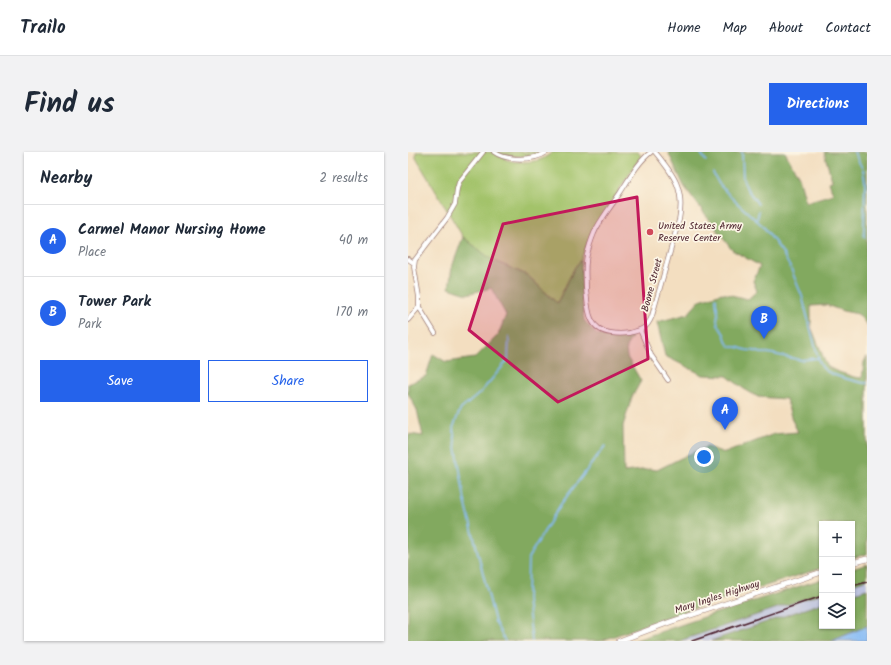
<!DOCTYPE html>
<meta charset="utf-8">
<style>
:root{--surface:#fff;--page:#f2f2f3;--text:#1f2937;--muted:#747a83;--line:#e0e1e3;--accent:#2563eb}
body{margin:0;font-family:Kalam,sans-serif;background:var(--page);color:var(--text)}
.controls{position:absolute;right:12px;bottom:12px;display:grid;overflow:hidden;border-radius:0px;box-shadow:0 1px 3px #0004}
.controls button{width:36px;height:36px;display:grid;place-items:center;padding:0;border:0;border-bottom:1px solid var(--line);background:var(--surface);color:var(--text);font:20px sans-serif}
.you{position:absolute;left:296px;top:305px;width:14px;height:14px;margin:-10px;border:3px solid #fff;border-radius:50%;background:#1a73e8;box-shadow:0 0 0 6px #1a73e833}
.badge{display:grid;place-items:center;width:26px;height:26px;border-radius:50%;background:var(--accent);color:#fff;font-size:13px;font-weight:700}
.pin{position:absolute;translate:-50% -33px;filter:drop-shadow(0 1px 2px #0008)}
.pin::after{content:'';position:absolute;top:21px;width:14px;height:12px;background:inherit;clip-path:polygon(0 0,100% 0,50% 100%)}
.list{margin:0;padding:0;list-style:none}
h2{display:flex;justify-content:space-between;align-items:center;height:52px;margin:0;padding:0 16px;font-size:17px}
h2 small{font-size:13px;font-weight:400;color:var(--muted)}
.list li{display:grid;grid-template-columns:26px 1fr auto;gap:12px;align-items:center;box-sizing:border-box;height:72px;padding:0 16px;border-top:1px solid var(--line)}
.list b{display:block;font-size:15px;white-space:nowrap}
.list p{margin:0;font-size:13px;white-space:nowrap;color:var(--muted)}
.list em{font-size:13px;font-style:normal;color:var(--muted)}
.actions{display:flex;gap:8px;padding:12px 16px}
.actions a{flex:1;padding:9px 0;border:1px solid var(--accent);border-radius:0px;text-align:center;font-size:14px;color:var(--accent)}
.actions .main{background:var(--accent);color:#fff}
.icon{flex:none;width:22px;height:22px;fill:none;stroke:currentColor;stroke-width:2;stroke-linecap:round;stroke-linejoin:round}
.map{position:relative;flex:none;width:459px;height:489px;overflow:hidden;border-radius:0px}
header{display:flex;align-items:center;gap:24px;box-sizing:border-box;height:56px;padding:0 20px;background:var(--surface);border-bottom:1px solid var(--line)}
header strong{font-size:19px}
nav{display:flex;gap:22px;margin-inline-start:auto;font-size:14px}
.intro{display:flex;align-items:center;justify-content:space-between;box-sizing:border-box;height:96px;padding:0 24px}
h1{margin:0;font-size:28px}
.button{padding:10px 18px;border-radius:0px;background:var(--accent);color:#fff;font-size:14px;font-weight:700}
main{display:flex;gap:24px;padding:0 24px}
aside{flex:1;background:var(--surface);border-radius:0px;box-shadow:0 1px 3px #0004}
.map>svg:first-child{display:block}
.industrial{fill:#bdc3de}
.green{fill:#a3c36b;stroke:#76714b}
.forest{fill:#82a95f;stroke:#666445}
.water{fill:#86bbf5;stroke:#686d90}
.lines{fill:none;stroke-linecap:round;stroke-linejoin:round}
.stream{stroke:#86bbf5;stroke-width:1.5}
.minor-casing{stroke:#9e7e76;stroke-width:5.5}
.tertiary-casing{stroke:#9e7e76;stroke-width:6}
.minor{stroke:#fff;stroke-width:4}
.tertiary{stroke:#fff;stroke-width:5}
.rail{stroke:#4a1f2b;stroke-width:1.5}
.marked{fill:#c2185b;fill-opacity:0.2;stroke:#c2185b;stroke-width:3;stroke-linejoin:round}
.poi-dot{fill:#d1495b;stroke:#fcf5e5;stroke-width:1.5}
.labels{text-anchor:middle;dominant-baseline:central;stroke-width:3.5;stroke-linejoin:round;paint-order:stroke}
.poi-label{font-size:10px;fill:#4a1f2b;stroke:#fcf5e5;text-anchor:start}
.street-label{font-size:10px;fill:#4a1f2b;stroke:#fcf5e5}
</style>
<header>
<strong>Trailo</strong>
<nav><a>Home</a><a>Map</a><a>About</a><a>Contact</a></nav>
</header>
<div class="intro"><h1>Find us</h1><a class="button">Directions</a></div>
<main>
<aside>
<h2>Nearby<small>2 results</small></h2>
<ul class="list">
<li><span class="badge">A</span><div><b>Carmel Manor Nursing Home</b><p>Place</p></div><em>40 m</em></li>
<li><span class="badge">B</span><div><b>Tower Park</b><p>Park</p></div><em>170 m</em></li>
</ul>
<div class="actions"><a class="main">Save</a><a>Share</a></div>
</aside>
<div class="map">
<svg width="459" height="489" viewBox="0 0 459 489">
<rect width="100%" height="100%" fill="#fcf5e5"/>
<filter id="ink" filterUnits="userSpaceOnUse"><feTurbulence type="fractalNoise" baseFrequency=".025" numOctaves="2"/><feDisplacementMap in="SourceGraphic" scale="8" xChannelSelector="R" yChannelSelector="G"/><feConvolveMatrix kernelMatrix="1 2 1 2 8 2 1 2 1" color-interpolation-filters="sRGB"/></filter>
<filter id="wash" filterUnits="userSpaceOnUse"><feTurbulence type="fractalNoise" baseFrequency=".012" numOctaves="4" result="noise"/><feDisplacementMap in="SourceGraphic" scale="16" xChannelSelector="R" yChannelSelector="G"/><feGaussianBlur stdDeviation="0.9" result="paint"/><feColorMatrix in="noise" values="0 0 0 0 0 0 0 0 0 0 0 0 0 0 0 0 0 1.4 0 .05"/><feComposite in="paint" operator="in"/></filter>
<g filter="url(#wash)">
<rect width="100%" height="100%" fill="#f3dec0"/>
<path class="industrial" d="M 459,427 L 459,437 L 444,442 L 444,432 Z
M 414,441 L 414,451 L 303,489 L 271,489 Z"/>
<path class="green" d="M 8,0 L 134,0 C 120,5 113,5 99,3 L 96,7 C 107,11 123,11 134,7 C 138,5 142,2 145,0 L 230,0 L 233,4 L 183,82 L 173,108 L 167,115 L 149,151 L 119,123 L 84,108 L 55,85 L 8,6 Z"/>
<path class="forest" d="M 260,0 L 377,0 L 391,25 L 398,50 L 425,42 L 421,30 L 424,29 L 424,28 L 416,0 L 459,0 L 459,173 L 450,162 L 435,159 L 418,153 L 403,154 L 403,175 L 413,199 L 417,210 L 420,215 L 428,219 L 446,225 L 454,226 L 456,210 L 459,204 L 459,402 L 444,406 L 444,372 L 414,372 L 414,416 L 250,468 L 193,489 L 0,489 L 0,287 L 1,282 L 15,284 L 9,258 L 0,241 L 0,232 L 18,224 L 25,202 L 38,210 L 67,206 L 90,183 L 98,163 L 83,136 L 59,142 L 41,136 L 44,115 L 55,85 L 84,108 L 119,123 L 149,151 L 167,115 L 173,108 L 174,140 L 176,168 L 188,182 L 205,186 L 225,183 L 218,195 L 219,205 L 233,229 L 224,245 L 215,274 L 216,320 L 242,317 L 249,318 L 279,303 L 299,295 L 317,301 L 366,282 L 390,280 L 384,268 L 378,247 L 350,245 L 336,237 L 319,224 L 295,223 L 257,204 L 249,170 L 280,162 L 292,148 L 314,141 L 340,147 L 349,139 L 345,129 L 352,114 L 324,98 L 276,34 Z
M 459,412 L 459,427 L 444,432 L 444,417 Z
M 414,427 L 414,441 L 271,489 L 225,489 L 302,463 Z
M 459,437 L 459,474 L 424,489 L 303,489 L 414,451 L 414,474 L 444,474 L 444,442 Z"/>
<path class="water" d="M 459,474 L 459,489 L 424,489 Z"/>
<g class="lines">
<path class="stream" d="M 292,0 L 298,9
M 334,0 L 335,27 L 339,37 L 350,52
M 446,0 L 455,18 L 457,29 L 456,74 L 456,84 L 457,86
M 305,21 L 311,32 L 321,43 L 329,51 L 355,74 L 374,100 L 383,117 L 394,144 L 411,209 C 412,211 413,214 414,215 C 420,223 446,229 456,231 L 459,231
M 349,67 L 351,59
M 308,146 L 308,150 L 310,161 L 309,168 L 310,173 L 316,182 L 319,191 L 323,195 L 329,195 L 338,198 L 347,199 L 353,201 L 360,201 L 393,208 L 410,206
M 97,489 L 87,470 L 57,349 L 45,276 L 52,258 L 72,241 L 100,208 L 101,184
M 124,489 L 119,448 L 120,406 L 153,352 L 197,294"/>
</g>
</g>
<g filter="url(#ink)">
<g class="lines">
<defs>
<path id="minor" d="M 86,0 C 98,9 126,9 139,0
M 243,0 C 230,10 221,27 212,41 C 204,53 195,64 188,77 C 185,83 182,92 180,99 C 176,111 178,124 178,136 C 180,155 179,178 203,181 C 209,182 215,182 221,181 C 233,178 239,177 244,164 L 271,68 C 277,37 266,23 247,0
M 0,107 L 6,111
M 11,155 L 27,181
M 0,168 L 11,155 L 11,145 L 6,115 L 7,108 L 19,92 L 39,66 L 47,52 L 49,37 L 51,30 L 75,0
M 232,178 L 243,203 L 260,228"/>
<path id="tertiary" d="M 444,411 L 459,407
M 211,489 L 262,470 L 414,420"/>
</defs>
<use href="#minor" class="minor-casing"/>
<use href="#tertiary" class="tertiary-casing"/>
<use href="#minor" class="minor"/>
<use href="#tertiary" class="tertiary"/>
<path class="rail" d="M 444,434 L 459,430
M 284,489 L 414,444"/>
</g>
</g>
<path class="marked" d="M 229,45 L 240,207 L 150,250 L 61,178 L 95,72 Z"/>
<circle class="poi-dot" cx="242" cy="80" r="4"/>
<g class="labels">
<g class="poi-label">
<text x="250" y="74">United States Army<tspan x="250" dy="12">Reserve Center</tspan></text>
</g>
<g class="street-label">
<text transform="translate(244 133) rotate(-75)">Boone Street</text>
<text transform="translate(309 445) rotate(-18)">Mary Ingles Highway</text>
</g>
</g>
</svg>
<div class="controls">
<button>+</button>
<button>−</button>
<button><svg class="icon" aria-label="layers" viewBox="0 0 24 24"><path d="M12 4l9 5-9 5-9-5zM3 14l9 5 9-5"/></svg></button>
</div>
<div class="you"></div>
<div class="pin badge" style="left:317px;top:278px">A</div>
<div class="pin badge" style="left:356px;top:187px">B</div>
</div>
</main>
